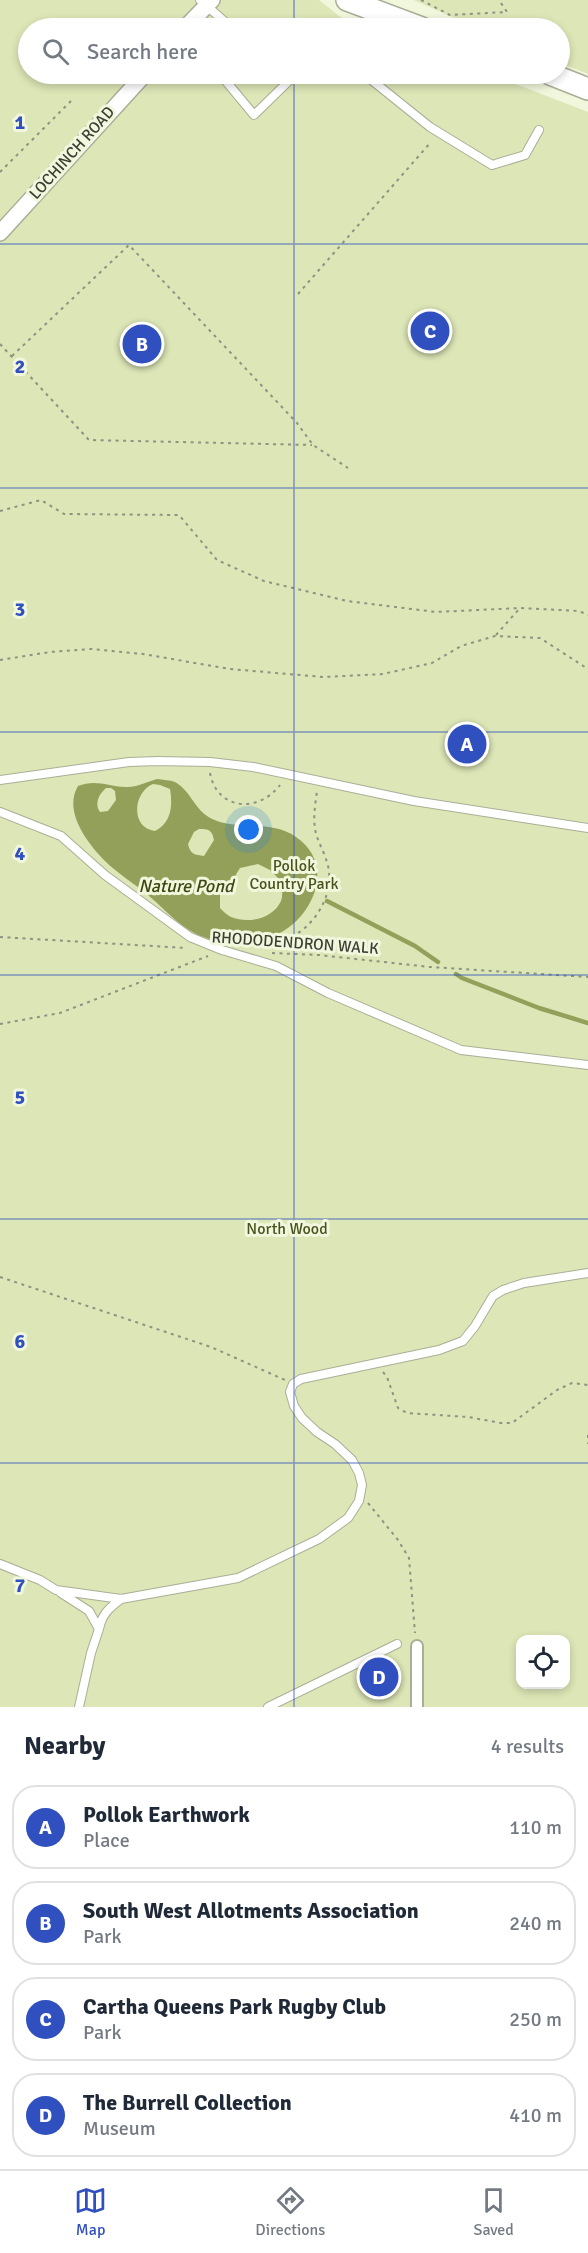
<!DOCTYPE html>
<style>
:root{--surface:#fff;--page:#f2f2f3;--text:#1f2937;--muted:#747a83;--line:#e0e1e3;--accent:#3150c0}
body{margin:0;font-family:Signika,sans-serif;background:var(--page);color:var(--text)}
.controls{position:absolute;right:18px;bottom:18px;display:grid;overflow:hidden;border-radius:12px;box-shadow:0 3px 9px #0003}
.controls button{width:54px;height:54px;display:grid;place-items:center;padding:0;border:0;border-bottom:2px solid var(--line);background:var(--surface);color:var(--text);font:30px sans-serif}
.you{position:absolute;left:249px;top:830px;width:21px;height:21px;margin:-15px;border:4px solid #fff;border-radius:50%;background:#1a73e8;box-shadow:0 0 0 9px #1a73e833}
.badge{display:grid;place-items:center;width:39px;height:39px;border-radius:50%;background:var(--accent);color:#fff;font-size:20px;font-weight:700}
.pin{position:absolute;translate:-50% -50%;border:3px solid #fff;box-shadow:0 2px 6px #0006}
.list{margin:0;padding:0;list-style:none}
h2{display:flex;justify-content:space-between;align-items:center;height:78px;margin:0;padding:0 24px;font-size:26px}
h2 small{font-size:20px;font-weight:400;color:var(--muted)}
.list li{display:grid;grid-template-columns:39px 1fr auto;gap:18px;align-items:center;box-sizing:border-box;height:84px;margin:0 12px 12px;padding:0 12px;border:2px solid var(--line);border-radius:24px}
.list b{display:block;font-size:22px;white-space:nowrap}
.list p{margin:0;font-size:20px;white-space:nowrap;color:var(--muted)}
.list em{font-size:20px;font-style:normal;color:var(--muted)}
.icon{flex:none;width:33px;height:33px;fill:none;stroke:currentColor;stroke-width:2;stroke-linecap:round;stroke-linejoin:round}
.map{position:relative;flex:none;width:588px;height:1707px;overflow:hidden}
.search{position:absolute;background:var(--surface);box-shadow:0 3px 9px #0003;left:18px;right:18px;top:18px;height:66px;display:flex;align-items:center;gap:15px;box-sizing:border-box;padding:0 21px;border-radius:33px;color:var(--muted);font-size:22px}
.sheet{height:462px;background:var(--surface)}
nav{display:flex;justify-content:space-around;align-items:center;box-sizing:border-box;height:84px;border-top:2px solid var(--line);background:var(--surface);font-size:16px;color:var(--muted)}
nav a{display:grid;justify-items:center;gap:3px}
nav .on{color:var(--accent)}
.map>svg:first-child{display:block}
.green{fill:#dce6b6;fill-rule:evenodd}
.water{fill:#93a05a;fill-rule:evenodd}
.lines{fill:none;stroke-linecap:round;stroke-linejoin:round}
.stream{stroke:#93a05a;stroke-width:4.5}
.service-casing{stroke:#a9af96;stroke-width:10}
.pedestrian-casing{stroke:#a9af96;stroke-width:14}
.minor-casing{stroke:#a9af96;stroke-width:18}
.secondary-casing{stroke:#a9af96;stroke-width:24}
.path{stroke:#8e9281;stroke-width:2;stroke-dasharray:3 4.5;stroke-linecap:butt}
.service{stroke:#fff;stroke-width:8}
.pedestrian{stroke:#fff;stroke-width:10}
.minor{stroke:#fff;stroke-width:15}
.secondary{stroke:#fff;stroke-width:21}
.grid{fill:none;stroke:#3150c0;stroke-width:1.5;stroke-opacity:0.55}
.labels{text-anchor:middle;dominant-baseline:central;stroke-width:6;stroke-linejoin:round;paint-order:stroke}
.street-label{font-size:16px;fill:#3c3e34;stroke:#f1f7dd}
.park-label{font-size:16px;fill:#4a521e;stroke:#f1f7dd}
.water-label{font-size:18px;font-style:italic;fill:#3f4712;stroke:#f1f7dd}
.grid-label{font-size:20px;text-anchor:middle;font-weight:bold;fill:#3150c0;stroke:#f1f7dd;stroke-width:6;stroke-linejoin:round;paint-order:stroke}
</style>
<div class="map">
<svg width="588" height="1707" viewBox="0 0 588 1707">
<rect width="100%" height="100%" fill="#f1f7dd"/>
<path class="green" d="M 0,0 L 319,0 L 343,19 L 369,28 L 28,28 L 28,74 L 490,74 L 588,112 L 588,1707 L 0,1707 ZM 520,1640 L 566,1640 L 566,1684 L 520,1684 Z
M 414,0 L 588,0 L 588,74 L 560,63 L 560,28 L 477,28 Z"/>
<path class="water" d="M 157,779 C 163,780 170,780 175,782 C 193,792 194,813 217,821 C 243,830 272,820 296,837 C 336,864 314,918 276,935 C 258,944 233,944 214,940 C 185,934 169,913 148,895 C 134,883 118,874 105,861 C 87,843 63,811 78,786 C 95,779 107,786 125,787 C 136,788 146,782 157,779 ZM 153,784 L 160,785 L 170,789 C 173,806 171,823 155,831 C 130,828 133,792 153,784 ZM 106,788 L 111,788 L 115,791 L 116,800 L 108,811 L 100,812 C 94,804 99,794 106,788 ZM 199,829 C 209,829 212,830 214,840 L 204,856 C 195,855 190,854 188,844 L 194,832 ZM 258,864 L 270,870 L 282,882 C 282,887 283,896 281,901 C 273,919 248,924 231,917 C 227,915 223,911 220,908 L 220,890 L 232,881 L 240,868 Z"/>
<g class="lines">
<path class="stream" d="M 327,901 L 415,946 L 438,962
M 456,974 L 462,978 L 539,1008 L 588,1023"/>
<defs>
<path id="service" d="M 200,0 L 232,28
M 220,74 L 254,115 L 296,74
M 364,74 L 430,127 L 492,165 L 525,155 L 539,130
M 0,780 L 129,762 L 158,761 L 210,762 L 253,767 L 414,801 L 588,828
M 0,812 L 61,836 L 105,875 L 190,937 L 222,950 L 276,966 L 328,993 L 461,1050 L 588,1065
M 0,1564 L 40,1580 L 56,1590 L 121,1599 L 238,1578 L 319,1539 L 348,1518 L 359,1501 L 362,1485 L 359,1473 L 352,1460 L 335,1444 L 317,1432 L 302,1418 L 294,1406 L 290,1392 L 293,1384 L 301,1379 L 439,1350 L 463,1341 L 475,1326 L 493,1296 L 503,1290 L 524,1283 L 588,1273
M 61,1593 L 89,1611 L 99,1629 L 91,1653 L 79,1707
M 99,1629 C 102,1614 109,1608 121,1599
M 268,1707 L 397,1644"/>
<path id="pedestrian" d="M 417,1707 L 417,1646"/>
<path id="minor" d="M 185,28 L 212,0
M 0,233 L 145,74"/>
<path id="secondary" d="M 347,0 L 422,28
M 550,74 L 588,89"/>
</defs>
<use href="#service" class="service-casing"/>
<use href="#pedestrian" class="pedestrian-casing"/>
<use href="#minor" class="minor-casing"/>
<use href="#secondary" class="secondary-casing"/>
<path class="path" d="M 421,0 L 450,15 L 507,12 L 499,0
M 510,74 L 535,83
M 0,172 L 71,101
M 298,294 L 431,142
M 0,344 L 89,440 L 312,445
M 12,356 L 129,245 L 297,423 L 313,445 L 348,468
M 0,511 L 41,500 L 64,514 L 179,515 L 217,560 L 264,581 L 347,601 L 436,612 L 520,608 L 579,611 L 588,615
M 496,635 L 520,608
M 0,660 L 50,652 L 91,649 L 143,654 L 230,669 L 323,677 L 383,674 L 432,663 L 461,646 L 495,636 L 540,638 L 588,669
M 210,773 C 217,811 259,813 280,785
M 0,937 L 186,948
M 248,946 C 259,944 274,944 284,940 C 311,931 332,900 329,872 C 328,860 321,848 317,837 C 312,822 315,807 317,791
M 272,953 L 319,955 L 430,967 L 588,977
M 0,1024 L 60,1013 L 208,956
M 0,1277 L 211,1347 L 285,1380
M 383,1372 L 387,1377 L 398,1408 L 407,1413 L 468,1417 L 501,1423 L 512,1423 L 557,1390 L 572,1383 L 588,1385
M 588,1435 L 588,1444
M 368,1503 L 398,1540 L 409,1558 L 415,1633"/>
<use href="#service" class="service"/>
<use href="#pedestrian" class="pedestrian"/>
<use href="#minor" class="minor"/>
<use href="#secondary" class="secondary"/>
</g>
<path class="grid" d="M 294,0 L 294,28M 294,74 L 294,1707M 0,244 L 588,244M 0,488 L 588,488M 0,732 L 588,732M 0,975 L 588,975M 0,1219 L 588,1219M 0,1463 L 588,1463"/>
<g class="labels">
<g class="street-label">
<text transform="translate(72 153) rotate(-48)">LOCHINCH ROAD</text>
<text transform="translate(295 943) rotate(4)">RHODODENDRON WALK</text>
</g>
<g class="park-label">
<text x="294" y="866">Pollok<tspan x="294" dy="18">Country Park</tspan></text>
<text x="287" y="1229">North Wood</text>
</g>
<g class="water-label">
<text x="186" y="886">Nature Pond</text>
</g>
</g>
<g class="grid-label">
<text x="20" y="129">1</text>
<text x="20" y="373">2</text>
<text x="20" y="616">3</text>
<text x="20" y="860">4</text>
<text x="20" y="1104">5</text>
<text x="20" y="1348">6</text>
<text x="20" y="1592">7</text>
</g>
</svg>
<div class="controls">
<button><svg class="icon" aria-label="locate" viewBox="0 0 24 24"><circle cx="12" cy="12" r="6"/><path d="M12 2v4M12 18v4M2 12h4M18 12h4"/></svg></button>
</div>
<div class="you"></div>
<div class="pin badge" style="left:467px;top:744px">A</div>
<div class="pin badge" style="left:142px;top:344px">B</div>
<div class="pin badge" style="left:430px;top:331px">C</div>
<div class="pin badge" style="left:379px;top:1677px">D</div>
<div class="search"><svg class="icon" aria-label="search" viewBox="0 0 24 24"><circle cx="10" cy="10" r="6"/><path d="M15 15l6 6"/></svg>Search here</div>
</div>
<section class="sheet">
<h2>Nearby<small>4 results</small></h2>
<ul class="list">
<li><span class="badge">A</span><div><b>Pollok Earthwork</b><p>Place</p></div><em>110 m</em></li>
<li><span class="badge">B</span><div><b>South West Allotments Association</b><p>Park</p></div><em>240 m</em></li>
<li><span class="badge">C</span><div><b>Cartha Queens Park Rugby Club</b><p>Park</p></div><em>250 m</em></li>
<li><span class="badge">D</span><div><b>The Burrell Collection</b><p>Museum</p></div><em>410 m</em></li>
</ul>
</section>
<nav>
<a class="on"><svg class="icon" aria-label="map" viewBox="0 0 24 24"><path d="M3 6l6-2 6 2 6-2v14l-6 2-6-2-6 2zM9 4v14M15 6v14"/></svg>Map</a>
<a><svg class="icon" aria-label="directions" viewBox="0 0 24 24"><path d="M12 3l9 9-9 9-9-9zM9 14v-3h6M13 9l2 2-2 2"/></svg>Directions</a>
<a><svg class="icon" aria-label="saved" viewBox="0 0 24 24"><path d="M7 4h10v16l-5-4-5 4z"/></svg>Saved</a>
</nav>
